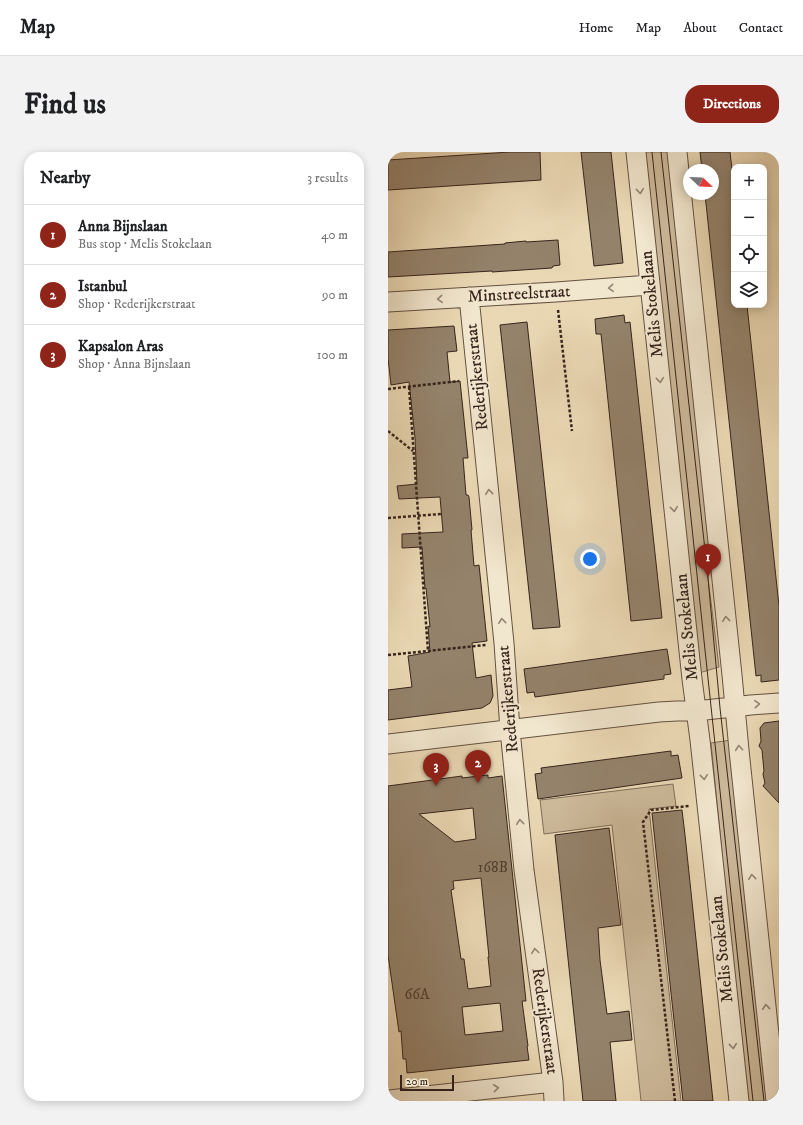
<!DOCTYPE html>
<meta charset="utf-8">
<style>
:root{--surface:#fff;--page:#f2f2f2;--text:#202124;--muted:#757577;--line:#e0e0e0;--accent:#8f2418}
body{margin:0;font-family:"IM FELL DW Pica",serif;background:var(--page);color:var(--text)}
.controls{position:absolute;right:12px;top:12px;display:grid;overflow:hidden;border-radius:8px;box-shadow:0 2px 10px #0003}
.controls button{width:36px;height:36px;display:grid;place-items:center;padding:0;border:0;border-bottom:1px solid var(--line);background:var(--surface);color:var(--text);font:20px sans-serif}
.compass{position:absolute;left:295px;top:12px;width:36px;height:36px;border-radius:50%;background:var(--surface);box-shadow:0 2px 10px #0003;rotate:113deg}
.scale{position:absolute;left:12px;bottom:10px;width:54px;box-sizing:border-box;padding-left:4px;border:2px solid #37241c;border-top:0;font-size:11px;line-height:14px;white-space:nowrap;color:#37241c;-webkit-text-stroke:3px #f1e6ce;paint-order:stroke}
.you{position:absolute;left:202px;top:407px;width:14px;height:14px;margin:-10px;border:3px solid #fff;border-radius:50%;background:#1a73e8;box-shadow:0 0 0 6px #1a73e833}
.badge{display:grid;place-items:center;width:26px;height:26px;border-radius:50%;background:var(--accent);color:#fff;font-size:13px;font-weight:700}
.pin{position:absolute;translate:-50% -33px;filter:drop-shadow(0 1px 2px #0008)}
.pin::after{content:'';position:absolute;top:21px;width:14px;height:12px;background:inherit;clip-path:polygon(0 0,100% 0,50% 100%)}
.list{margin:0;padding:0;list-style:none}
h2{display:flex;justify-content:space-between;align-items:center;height:52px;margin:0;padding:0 16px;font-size:17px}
h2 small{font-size:13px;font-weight:400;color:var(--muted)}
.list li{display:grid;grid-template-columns:26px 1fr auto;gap:12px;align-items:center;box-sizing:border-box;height:60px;padding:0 16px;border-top:1px solid var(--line)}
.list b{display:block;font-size:15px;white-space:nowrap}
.list p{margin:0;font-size:13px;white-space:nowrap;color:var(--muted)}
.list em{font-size:13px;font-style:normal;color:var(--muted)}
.icon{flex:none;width:22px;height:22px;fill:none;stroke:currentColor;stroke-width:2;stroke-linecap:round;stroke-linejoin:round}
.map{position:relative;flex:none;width:391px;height:949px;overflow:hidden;border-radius:16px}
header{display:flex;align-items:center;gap:24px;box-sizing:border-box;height:56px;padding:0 20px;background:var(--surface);border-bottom:1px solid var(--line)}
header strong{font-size:19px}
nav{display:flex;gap:22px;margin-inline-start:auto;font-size:14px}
.intro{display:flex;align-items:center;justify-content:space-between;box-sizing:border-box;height:96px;padding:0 24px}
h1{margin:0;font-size:28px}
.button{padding:10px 18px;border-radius:16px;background:var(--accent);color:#fff;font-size:14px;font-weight:700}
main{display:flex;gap:24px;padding:0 24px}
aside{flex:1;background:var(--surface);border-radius:16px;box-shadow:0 2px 10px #0003}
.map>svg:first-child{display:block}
.green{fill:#ccb99a;stroke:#826e5b}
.building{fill:#94826b;stroke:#37241c;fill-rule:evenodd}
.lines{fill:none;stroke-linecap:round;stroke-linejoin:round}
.minor-casing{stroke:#645142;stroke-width:21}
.path{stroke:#37241c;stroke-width:2.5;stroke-dasharray:3 2;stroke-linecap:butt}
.minor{stroke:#f1e6ce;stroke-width:19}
.tram{stroke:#37241c;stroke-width:1}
.oneway{stroke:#948575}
.labels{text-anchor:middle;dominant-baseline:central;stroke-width:4;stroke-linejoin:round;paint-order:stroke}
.number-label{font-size:15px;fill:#4e3c30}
.street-label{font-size:17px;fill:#37241c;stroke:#f1e6ce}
</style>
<header>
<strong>Map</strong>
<nav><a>Home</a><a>Map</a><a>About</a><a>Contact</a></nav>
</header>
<div class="intro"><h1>Find us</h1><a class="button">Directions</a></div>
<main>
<aside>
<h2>Nearby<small>3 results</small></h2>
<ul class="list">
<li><span class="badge">1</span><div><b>Anna Bijnslaan</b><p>Bus stop · Melis Stokelaan</p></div><em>40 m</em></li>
<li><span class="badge">2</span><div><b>Istanbul</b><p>Shop · Rederijkerstraat</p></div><em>90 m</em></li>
<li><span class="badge">3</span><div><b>Kapsalon Aras</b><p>Shop · Anna Bijnslaan</p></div><em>100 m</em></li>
</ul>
</aside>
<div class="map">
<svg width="391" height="949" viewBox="0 0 391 949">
<rect width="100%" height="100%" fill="#ead8b4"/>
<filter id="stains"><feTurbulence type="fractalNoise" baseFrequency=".005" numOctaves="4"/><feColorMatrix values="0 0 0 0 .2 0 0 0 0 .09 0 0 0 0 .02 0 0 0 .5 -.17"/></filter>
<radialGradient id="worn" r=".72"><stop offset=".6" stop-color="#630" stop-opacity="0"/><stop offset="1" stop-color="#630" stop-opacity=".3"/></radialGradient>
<path class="green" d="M 254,0 L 285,0 L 326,408 L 320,409 L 319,417 L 331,515 L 311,521 Z
M 343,588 L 382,949 L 355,949 L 328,701 L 334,700 L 323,591 Z
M 285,632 L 288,654 L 261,657 L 293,949 L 253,949 L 224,673 L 156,682 L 152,648 Z"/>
<path class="building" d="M 122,0 L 152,0 L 153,28 L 0,38 L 0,8 Z
M 193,0 L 223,0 L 235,111 L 206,114 Z
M 312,0 L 342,0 L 346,35 L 346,153 L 359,153 L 391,454 L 391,528 L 373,530 L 373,523 L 368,524 L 317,42 L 325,42 L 325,18 L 314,18 Z
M 170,88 L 172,113 L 165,114 L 164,116 L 104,120 L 104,119 L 0,125 L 0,100 L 117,92 L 117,91 L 138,89 L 138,90 Z
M 236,163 L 237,171 L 242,170 L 274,466 L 243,469 L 213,182 L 208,182 L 207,167 Z
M 139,170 L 172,475 L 145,477 L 112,173 Z
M 66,174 L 69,199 L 59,200 L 62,230 L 72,229 L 80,306 L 75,306 L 78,343 L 80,343 L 81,345 L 84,378 L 83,378 L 86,414 L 91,413 L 99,489 L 84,491 L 88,526 L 103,523 L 105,544 L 102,551 L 94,556 L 0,568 L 0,538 L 24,535 L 20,504 L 42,500 L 40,474 L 42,475 L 38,436 L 37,437 L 34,395 L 14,396 L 14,382 L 55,380 L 52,345 L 11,347 L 9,334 L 29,332 L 27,286 L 21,230 L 3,233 L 0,206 L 0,178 Z
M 279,497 L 283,522 L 276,523 L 276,527 L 147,545 L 146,540 L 139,541 L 136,517 Z
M 391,569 L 391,651 L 375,634 L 377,631 L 375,622 L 376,619 L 374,598 L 371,594 L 373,589 L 372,576 L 376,571 Z
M 283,599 L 283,604 L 290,603 L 294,626 L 150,647 L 147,622 L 154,621 L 153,616 Z
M 100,623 L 100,626 L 114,624 L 138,849 L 134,849 L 140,894 L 139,894 L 141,908 L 19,921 L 18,907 L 15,907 L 13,879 L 11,880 L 0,803 L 0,634 L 74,624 L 74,626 ZM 85,656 L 88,687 L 67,690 L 31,662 ZM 93,726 L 101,805 L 100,805 L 103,834 L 80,837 L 76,807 L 73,807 L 63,738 L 66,737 L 65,729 ZM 112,851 L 115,879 L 77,883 L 74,855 Z
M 294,658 L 297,683 L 325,949 L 295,949 L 283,841 L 264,661 Z
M 221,676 L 233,773 L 210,776 L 212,808 L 219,862 L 241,859 L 244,888 L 222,890 L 228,949 L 195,949 L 167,683 Z"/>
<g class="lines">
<defs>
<path id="minor" d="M 248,0 L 304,527 L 312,588 L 351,949
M 289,0 L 344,523 L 351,598 L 388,949
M 81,145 L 116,491 L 122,578 L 136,718 L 165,930 L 166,949
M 0,150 L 168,140 L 262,133
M 0,592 L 271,560 L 289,559 L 308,559 L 363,553 L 391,551
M 0,948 L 165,930"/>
</defs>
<use href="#minor" class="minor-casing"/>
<path class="path" d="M 170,158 L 184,279
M 21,235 L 40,499
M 0,237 L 71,229
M 0,279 L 25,299
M 0,366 L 53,362
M 0,503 L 98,493
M 287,949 L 255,670 L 263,658 L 301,654"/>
<use href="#minor" class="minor"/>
<path class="tram" d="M 264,0 L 365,949
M 273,0 L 319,416 L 332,556 L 376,949"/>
</g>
<defs><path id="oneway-chevron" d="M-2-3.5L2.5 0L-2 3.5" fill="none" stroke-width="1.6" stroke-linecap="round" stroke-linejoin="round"/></defs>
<g class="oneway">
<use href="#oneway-chevron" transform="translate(252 39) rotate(84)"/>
<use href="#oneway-chevron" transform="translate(223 136) rotate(176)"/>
<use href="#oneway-chevron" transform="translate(52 147) rotate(176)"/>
<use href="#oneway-chevron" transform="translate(272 228) rotate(84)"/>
<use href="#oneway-chevron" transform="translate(101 340) rotate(-96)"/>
<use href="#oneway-chevron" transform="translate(286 357) rotate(84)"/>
<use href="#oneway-chevron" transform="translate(338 467) rotate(-96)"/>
<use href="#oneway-chevron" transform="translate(114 469) rotate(-96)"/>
<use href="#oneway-chevron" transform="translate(369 552) rotate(-4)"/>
<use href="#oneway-chevron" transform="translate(351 596) rotate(-95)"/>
<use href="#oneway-chevron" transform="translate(316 625) rotate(84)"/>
<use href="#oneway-chevron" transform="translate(132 670) rotate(-96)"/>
<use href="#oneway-chevron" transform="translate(364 725) rotate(-96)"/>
<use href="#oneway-chevron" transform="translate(147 799) rotate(-98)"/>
<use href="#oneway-chevron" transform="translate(378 855) rotate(-96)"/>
<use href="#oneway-chevron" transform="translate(345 894) rotate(84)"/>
<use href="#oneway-chevron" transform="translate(108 936) rotate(-6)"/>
</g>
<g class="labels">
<g class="number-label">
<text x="105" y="715">168B</text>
<text x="29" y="842">66A</text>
</g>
<g class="street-label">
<text transform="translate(131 142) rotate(-3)">Minstreelstraat</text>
<text transform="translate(264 152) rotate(-96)">Melis Stokelaan</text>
<text transform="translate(89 225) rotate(-96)">Rederijkerstraat</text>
<text transform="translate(299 475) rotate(-96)">Melis Stokelaan</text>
<text transform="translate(120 547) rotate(-95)">Rederijkerstraat</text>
<text transform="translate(334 797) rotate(-96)">Melis Stokelaan</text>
<text transform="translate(157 869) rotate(82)">Rederijkerstraat</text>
</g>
</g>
<rect width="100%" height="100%" filter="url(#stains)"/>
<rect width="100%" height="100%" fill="url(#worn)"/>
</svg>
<div class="controls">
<button>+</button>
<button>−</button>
<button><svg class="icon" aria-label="locate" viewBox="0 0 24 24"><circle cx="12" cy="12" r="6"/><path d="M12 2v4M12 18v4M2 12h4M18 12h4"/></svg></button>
<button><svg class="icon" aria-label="layers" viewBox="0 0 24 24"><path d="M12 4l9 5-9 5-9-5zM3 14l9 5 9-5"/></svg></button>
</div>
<svg class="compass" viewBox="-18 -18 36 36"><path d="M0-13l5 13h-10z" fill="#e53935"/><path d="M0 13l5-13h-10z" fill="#757577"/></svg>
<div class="scale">20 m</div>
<div class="you"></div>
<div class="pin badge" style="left:320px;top:425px">1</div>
<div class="pin badge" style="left:90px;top:631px">2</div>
<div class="pin badge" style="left:48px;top:634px">3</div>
</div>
</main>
